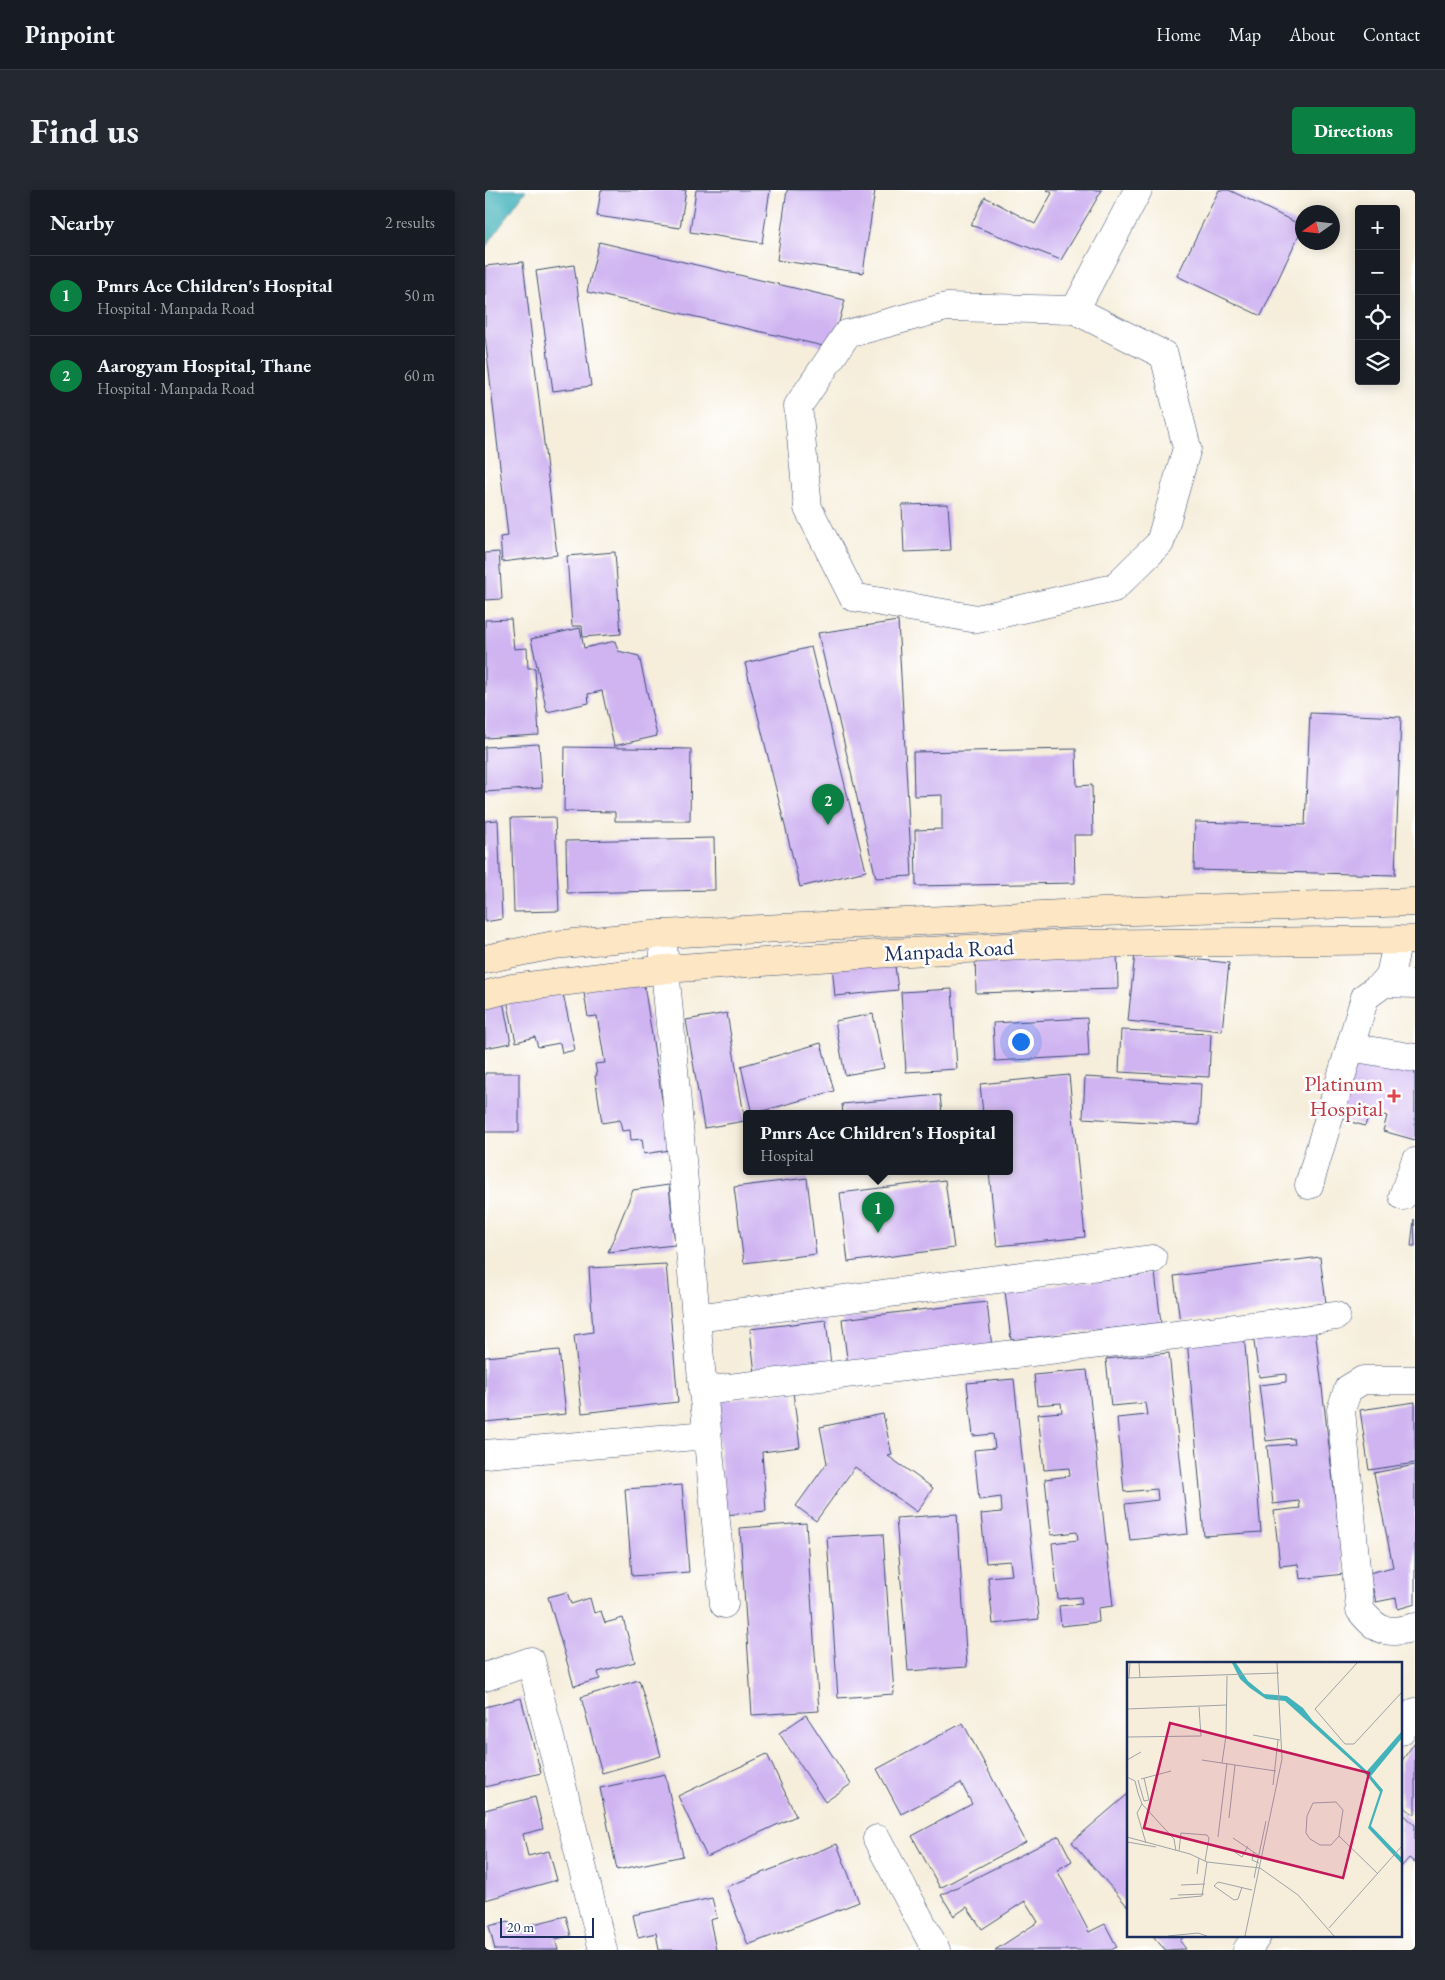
<!DOCTYPE html>
<meta charset="utf-8">
<style>
:root{--surface:#171b24;--page:#242831;--text:#f1f3f6;--muted:#9ea1a6;--line:#363941;--accent:#0b8043}
body{margin:0;font-family:"EB Garamond",serif;background:var(--page);color:var(--text)}
.controls{position:absolute;right:15px;top:15px;display:grid;overflow:hidden;border-radius:5px;box-shadow:0 2px 12px #0003}
.controls button{width:45px;height:45px;display:grid;place-items:center;padding:0;border:0;border-bottom:1px solid var(--line);background:var(--surface);color:var(--text);font:25px sans-serif}
.compass{position:absolute;left:810px;top:15px;width:45px;height:45px;border-radius:50%;background:var(--surface);box-shadow:0 2px 12px #0003;rotate:256deg}
.scale{position:absolute;left:15px;bottom:12px;width:94px;box-sizing:border-box;padding-left:5px;border:2px solid #1b2f5e;border-top:0;font-size:14px;line-height:18px;white-space:nowrap;color:#1b2f5e;-webkit-text-stroke:4px #fff;paint-order:stroke}
.you{position:absolute;left:535px;top:851px;width:18px;height:18px;margin:-12px;border:4px solid #fff;border-radius:50%;background:#1a73e8;box-shadow:0 0 0 8px #1a73e833}
.badge{display:grid;place-items:center;width:32px;height:32px;border-radius:50%;background:var(--accent);color:#fff;font-size:16px;font-weight:700}
.pin{position:absolute;translate:-50% -41px;filter:drop-shadow(0 1px 2px #0008)}
.pin::after{content:'';position:absolute;top:26px;width:18px;height:15px;background:inherit;clip-path:polygon(0 0,100% 0,50% 100%)}
.popup{position:absolute;left:258px;top:920px;width:270px;height:65px;box-sizing:border-box;display:grid;place-content:center;border-radius:5px;background:var(--surface);filter:drop-shadow(0 1px 4px #0005);font-size:16px;white-space:nowrap;color:var(--muted)}
.popup b{font-size:19px;color:var(--text)}
.popup::after{content:'';position:absolute;left:50%;top:100%;margin-left:-10px;border:10px solid transparent;border-top-color:var(--surface)}
.list{margin:0;padding:0;list-style:none}
h2{display:flex;justify-content:space-between;align-items:center;height:65px;margin:0;padding:0 20px;font-size:21px}
h2 small{font-size:16px;font-weight:400;color:var(--muted)}
.list li{display:grid;grid-template-columns:32px 1fr auto;gap:15px;align-items:center;box-sizing:border-box;height:80px;padding:0 20px;border-top:1px solid var(--line)}
.list b{display:block;font-size:19px;white-space:nowrap}
.list p{margin:0;font-size:16px;white-space:nowrap;color:var(--muted)}
.list em{font-size:16px;font-style:normal;color:var(--muted)}
.icon{flex:none;width:28px;height:28px;fill:none;stroke:currentColor;stroke-width:2;stroke-linecap:round;stroke-linejoin:round}
.map{position:relative;flex:none;width:930px;height:1760px;overflow:hidden;border-radius:5px}
header{display:flex;align-items:center;gap:30px;box-sizing:border-box;height:70px;padding:0 25px;background:var(--surface);border-bottom:1px solid var(--line)}
header strong{font-size:24px}
nav{display:flex;gap:28px;margin-inline-start:auto;font-size:18px}
.intro{display:flex;align-items:center;justify-content:space-between;box-sizing:border-box;height:120px;padding:0 30px}
h1{margin:0;font-size:35px}
.button{padding:12px 22px;border-radius:5px;background:var(--accent);color:#fff;font-size:18px;font-weight:700}
main{display:flex;gap:30px;padding:0 30px}
aside{flex:1;background:var(--surface);border-radius:5px;box-shadow:0 2px 12px #0003}
.map>svg:first-child{display:block}
.water{fill:#43b3bb;stroke:#2f718c}
.building{fill:#cfb4f1}
.lines{fill:none;stroke-linecap:round;stroke-linejoin:round}
.minor-casing{stroke:#3c4c71;stroke-width:29}
.secondary-casing{stroke:#3c4c71;stroke-width:29}
.minor{stroke:#fff;stroke-width:28}
.secondary{stroke:#fce6c4;stroke-width:28}
.health-dot{fill:#e0444e;stroke:#fff;stroke-width:2}
.labels{text-anchor:middle;dominant-baseline:central;stroke-width:5;stroke-linejoin:round;paint-order:stroke}
.street-label{font-size:22px;fill:#1b2f5e;stroke:#fff}
.health-label{font-size:22px;fill:#be3a42;stroke:#fff;text-anchor:end}
.inset-road{fill:none;stroke:#9ea2a9;stroke-width:1}
.view{fill:#c2185b;fill-opacity:0.15;stroke:#c2185b;stroke-width:2.5}
.inset-edge{fill:none;stroke:#1b2f5e;stroke-width:2.5}
</style>
<header>
<strong>Pinpoint</strong>
<nav><a>Home</a><a>Map</a><a>About</a><a>Contact</a></nav>
</header>
<div class="intro"><h1>Find us</h1><a class="button">Directions</a></div>
<main>
<aside>
<h2>Nearby<small>2 results</small></h2>
<ul class="list">
<li><span class="badge">1</span><div><b>Pmrs Ace Children's Hospital</b><p>Hospital · Manpada Road</p></div><em>50 m</em></li>
<li><span class="badge">2</span><div><b>Aarogyam Hospital, Thane</b><p>Hospital · Manpada Road</p></div><em>60 m</em></li>
</ul>
</aside>
<div class="map">
<svg width="930" height="1760" viewBox="0 0 930 1760">
<rect width="100%" height="100%" fill="#fff"/>
<filter id="ink" filterUnits="userSpaceOnUse"><feTurbulence type="fractalNoise" baseFrequency=".02" numOctaves="2"/><feDisplacementMap in="SourceGraphic" scale="10" xChannelSelector="R" yChannelSelector="G"/><feConvolveMatrix kernelMatrix="1 2 1 2 8 2 1 2 1" color-interpolation-filters="sRGB"/></filter>
<filter id="wash" filterUnits="userSpaceOnUse"><feTurbulence type="fractalNoise" baseFrequency=".0096" numOctaves="4" result="noise"/><feDisplacementMap in="SourceGraphic" scale="20" xChannelSelector="R" yChannelSelector="G"/><feGaussianBlur stdDeviation="1.12" result="paint"/><feColorMatrix in="noise" values="0 0 0 0 0 0 0 0 0 0 0 0 0 0 0 0 0 1.4 0 .05"/><feComposite in="paint" operator="in"/></filter>
<g filter="url(#wash)">
<rect width="100%" height="100%" fill="#f6eedb"/>
<path class="water" d="M 0,0 L 41,0 L 0,58 Z"/>
<g id="blocks">
<path class="building" d="M 116,0 L 201,0 L 195,38 L 112,26 Z
M 211,0 L 285,0 L 277,53 L 205,42 Z
M 302,0 L 390,0 L 378,83 L 292,70 Z
M 562,0 L 617,0 L 576,70 L 486,35 L 500,7 L 550,34 L 567,3 Z
M 734,0 L 744,0 L 818,36 L 776,126 L 692,86 Z
M 114,52 L 360,110 L 347,158 L 102,102 Z
M 38,72 L 72,365 L 17,372 L 15,347 L 23,346 L 0,146 L 0,76 Z
M 89,75 L 106,196 L 68,201 L 51,81 Z
M 463,314 L 466,360 L 419,362 L 417,315 Z
M 14,362 L 17,409 L 0,410 L 0,363 Z
M 130,362 L 136,444 L 98,447 L 97,436 L 87,436 L 82,366 Z
M 26,429 L 29,459 L 42,458 L 43,478 L 50,478 L 54,545 L 0,548 L 0,430 Z
M 413,431 L 427,686 L 391,688 L 333,443 Z
M 95,438 L 99,458 L 130,451 L 133,461 L 154,466 L 172,546 L 129,556 L 117,501 L 103,504 L 104,513 L 62,522 L 46,449 Z
M 326,457 L 381,681 L 315,697 L 260,473 Z
M 825,523 L 916,527 L 910,685 L 709,680 L 710,632 L 820,635 Z
M 54,554 L 57,598 L 0,602 L 0,557 Z
M 80,557 L 206,559 L 205,631 L 130,631 L 130,622 L 79,621 Z
M 591,559 L 592,596 L 607,595 L 608,645 L 589,645 L 590,693 L 431,696 L 430,640 L 457,639 L 457,605 L 429,606 L 428,562 Z
M 70,627 L 74,721 L 29,722 L 26,628 Z
M 13,630 L 17,729 L 0,732 L 0,631 Z
M 229,648 L 230,700 L 82,703 L 81,651 Z
M 632,759 L 633,799 L 491,803 L 490,763 Z
M 650,763 L 744,773 L 737,841 L 643,831 Z
M 409,768 L 413,800 L 350,806 L 347,775 Z
M 158,788 L 185,960 L 159,964 L 157,949 L 146,950 L 145,940 L 137,941 L 135,930 L 117,933 L 110,886 L 112,885 L 110,874 L 120,873 L 112,826 L 103,827 L 98,797 Z
M 76,794 L 90,860 L 77,863 L 75,853 L 53,857 L 50,847 L 31,852 L 21,805 Z
M 467,799 L 472,879 L 421,882 L 416,802 Z
M 18,811 L 26,853 L 0,858 L 0,815 Z
M 242,823 L 260,931 L 219,938 L 201,830 Z
M 388,824 L 399,878 L 360,885 L 350,831 Z
M 602,828 L 604,866 L 510,871 L 508,833 Z
M 636,840 L 726,844 L 724,887 L 634,882 Z
M 336,853 L 349,901 L 267,924 L 256,876 Z
M 868,860 L 930,879 L 930,950 L 898,941 L 902,926 L 885,921 L 880,936 L 849,927 Z
M 0,883 L 34,883 L 34,942 L 0,942 Z
M 584,885 L 600,1047 L 512,1056 L 504,982 L 524,982 L 524,924 L 498,924 L 495,894 Z
M 600,887 L 716,894 L 714,935 L 598,928 Z
M 455,905 L 457,924 L 358,924 L 357,914 Z
M 322,988 L 331,1064 L 259,1073 L 249,997 Z
M 460,990 L 469,1058 L 363,1072 L 355,1003 Z
M 184,995 L 190,1055 L 123,1062 L 148,1000 Z
M 929,1029 L 930,1056 L 926,1056 Z
M 835,1067 L 841,1113 L 695,1132 L 689,1086 Z
M 181,1074 L 193,1212 L 97,1223 L 89,1145 L 108,1142 L 104,1078 Z
M 670,1083 L 676,1133 L 526,1150 L 520,1101 Z
M 502,1112 L 507,1158 L 363,1176 L 357,1129 Z
M 341,1130 L 347,1184 L 271,1193 L 265,1139 Z
M 830,1138 L 859,1384 L 815,1389 L 813,1374 L 795,1376 L 789,1321 L 815,1318 L 814,1311 L 788,1314 L 782,1256 L 809,1254 L 808,1248 L 781,1251 L 774,1195 L 801,1192 L 801,1184 L 774,1187 L 768,1145 Z
M 759,1144 L 776,1342 L 719,1346 L 702,1149 Z
M 74,1160 L 81,1224 L 0,1232 L 0,1167 Z
M 684,1163 L 703,1344 L 645,1350 L 640,1314 L 673,1310 L 672,1299 L 639,1302 L 632,1228 L 662,1225 L 660,1213 L 626,1216 L 621,1169 Z
M 602,1180 L 628,1416 L 613,1418 L 614,1432 L 576,1436 L 574,1416 L 597,1414 L 596,1407 L 573,1409 L 567,1353 L 593,1350 L 592,1342 L 566,1345 L 560,1289 L 585,1286 L 584,1278 L 559,1280 L 553,1224 L 577,1222 L 576,1213 L 552,1215 L 549,1185 Z
M 529,1189 L 554,1429 L 508,1434 L 503,1387 L 527,1385 L 525,1371 L 501,1373 L 496,1324 L 517,1322 L 516,1307 L 494,1310 L 489,1260 L 510,1258 L 508,1244 L 488,1246 L 482,1193 Z
M 308,1202 L 315,1257 L 277,1262 L 281,1321 L 240,1325 L 231,1212 Z
M 930,1212 L 930,1273 L 884,1280 L 875,1220 Z
M 398,1224 L 407,1265 L 403,1266 L 448,1298 L 432,1322 L 370,1277 L 331,1331 L 311,1316 L 342,1273 L 335,1237 Z
M 930,1275 L 930,1414 L 913,1419 L 911,1408 L 891,1412 L 884,1383 L 908,1377 L 889,1283 Z
M 197,1295 L 204,1382 L 147,1386 L 140,1299 Z
M 472,1324 L 482,1477 L 423,1481 L 411,1328 Z
M 321,1333 L 334,1521 L 267,1525 L 255,1338 Z
M 398,1344 L 409,1504 L 353,1508 L 342,1347 Z
M 82,1402 L 86,1414 L 105,1408 L 109,1423 L 116,1421 L 120,1433 L 138,1428 L 150,1472 L 113,1482 L 115,1489 L 89,1496 L 63,1407 Z
M 154,1490 L 176,1566 L 117,1583 L 96,1507 Z
M 36,1508 L 56,1583 L 0,1597 L 0,1517 Z
M 321,1525 L 366,1594 L 340,1612 L 294,1543 Z
M 478,1533 L 541,1652 L 455,1698 L 427,1646 L 487,1614 L 476,1593 L 416,1624 L 392,1579 Z
M 930,1552 L 930,1625 L 916,1615 L 916,1572 Z
M 282,1564 L 311,1626 L 222,1667 L 193,1606 Z
M 180,1584 L 198,1666 L 132,1680 L 115,1598 Z
M 644,1603 L 644,1718 L 587,1652 Z
M 50,1607 L 58,1639 L 38,1644 L 43,1666 L 64,1661 L 72,1690 L 0,1710 L 0,1620 Z
M 916,1622 L 930,1635 L 930,1673 L 924,1668 L 916,1677 Z
M 574,1646 L 587,1671 L 572,1680 L 604,1742 L 620,1734 L 632,1757 L 626,1760 L 510,1760 L 553,1732 L 540,1711 L 497,1739 L 482,1717 L 469,1726 L 456,1705 Z
M 352,1654 L 374,1712 L 263,1755 L 241,1697 Z
M 227,1708 L 232,1728 L 225,1730 L 231,1760 L 174,1760 L 171,1743 L 153,1747 L 148,1725 Z
M 81,1726 L 86,1746 L 70,1749 L 73,1760 L 10,1760 L 4,1736 L 24,1731 L 25,1740 Z
M 668,1746 L 699,1746 L 695,1751 L 701,1759 L 680,1760 Z"/>
</g>
</g>
<g filter="url(#ink)">
<use href="#blocks" fill-opacity="0" stroke="#3c4c71" stroke-width="1"/>
<g class="lines">
<defs>
<path id="minor" d="M 461,117 L 590,120 L 679,165 L 702,258 L 675,353 L 629,398 L 492,429 L 368,407 L 323,318 L 313,216 L 362,144 Z
M 590,120 L 653,0
M 177,744 L 211,1128 L 668,1069
M 899,793 L 930,794
M 865,857 L 930,868
M 824,995 L 880,807 L 899,793 L 905,785 L 913,750
M 918,1006 L 930,972
M 211,1128 L 239,1414
M 930,1190 L 878,1190 L 863,1199 L 856,1220 L 875,1420 C 893,1442 901,1445 930,1437
M 218,1201 L 851,1126
M 0,1264 L 222,1245
M 0,1487 L 46,1471 L 118,1760
M 916,1541 L 930,1522
M 392,1649 L 451,1760
M 762,1760 L 772,1746"/>
<path id="secondary" d="M 0,769 L 69,755 L 177,744 L 617,722 L 930,712
M 0,805 L 27,798 L 181,779 L 405,763 L 579,754 L 930,750"/>
</defs>
<use href="#minor" class="minor-casing"/>
<use href="#secondary" class="secondary-casing"/>
<use href="#minor" class="minor"/>
<use href="#secondary" class="secondary"/>
</g>
</g>
<path class="health-dot" d="M906.5 898.5h5v5h5v5h-5v5h-5v-5h-5v-5h5z"/>
<g class="labels">
<g class="street-label">
<text transform="translate(464 760) rotate(-3)">Manpada Road</text>
</g>
<g class="health-label">
<text x="898" y="893">Platinum<tspan x="898" dy="25">Hospital</tspan></text>
</g>
</g>
<g transform="translate(642 1472)">
<rect width="275" height="275" fill="#f6eedb"/>
<path d="M 105,1 L 109,1 L 121,19 L 137,32 L 160,34 L 176,46 L 186,59 L 240,109 L 275,69 L 275,76 L 244,114 L 256,128 L 244,164 L 275,196 L 275,202 L 241,166 L 253,130 L 237,110 L 158,39 L 139,37 L 123,26 L 113,17 Z" fill="#43b3bb"/>
<path class="inset-road" d="M 12,1 L 13,16M 230,1 L 188,47 L 218,82 L 227,82 L 275,30M 0,16 L 152,11M 2,16 L 3,1M 0,47 L 100,43M 126,73 L 153,78M 0,75 L 74,74 L 72,45M 0,98 L 14,90M 75,98 L 108,103M 95,101 L 99,74 L 100,14M 0,115 L 8,119 L 11,131 L 15,142 L 10,151 L 19,181M 14,117 L 44,109M 11,118 L 17,139 L 22,138 L 17,116M 146,123 L 151,78M 15,142 L 47,177 L 49,189M 102,156 L 108,103 L 149,109M 212,174 L 204,183 L 193,183 L 183,177 L 179,171 L 180,154 L 186,141 L 209,140 L 216,148 L 212,174 L 250,211M 0,175 L 63,192 L 80,200 L 133,206 L 171,233 L 207,274M 91,175 L 100,101M 106,176 L 131,193M 0,180 L 29,185M 102,186 L 115,195 L 121,184M 52,189 L 54,171 L 80,173 L 82,176 L 78,199M 127,190 L 125,198 L 132,201M 70,212 L 72,196M 127,216 L 139,159M 54,223 L 78,222M 115,225 L 111,237 L 107,238 L 87,224 L 91,220 L 125,228M 51,233 L 77,232M 43,237 L 75,234 L 80,200M 202,266 L 275,184M 41,274 L 71,271 L 80,274M 118,274 L 155,97 L 150,1"/>
<path class="view" d="M 43,61 L 242,111 L 216,216 L 17,166 Z"/>
<rect width="275" height="275" class="inset-edge"/>
</g>
</svg>
<div class="controls">
<button>+</button>
<button>−</button>
<button><svg class="icon" aria-label="locate" viewBox="0 0 24 24"><circle cx="12" cy="12" r="6"/><path d="M12 2v4M12 18v4M2 12h4M18 12h4"/></svg></button>
<button><svg class="icon" aria-label="layers" viewBox="0 0 24 24"><path d="M12 4l9 5-9 5-9-5zM3 14l9 5 9-5"/></svg></button>
</div>
<svg class="compass" viewBox="-18 -18 36 36"><path d="M0-13l5 13h-10z" fill="#e53935"/><path d="M0 13l5-13h-10z" fill="#9ea1a6"/></svg>
<div class="scale">20 m</div>
<div class="you"></div>
<div class="pin badge" style="left:393px;top:1043px">1</div>
<div class="popup"><b>Pmrs Ace Children's Hospital</b>Hospital</div>
<div class="pin badge" style="left:343px;top:635px">2</div>
</div>
</main>
